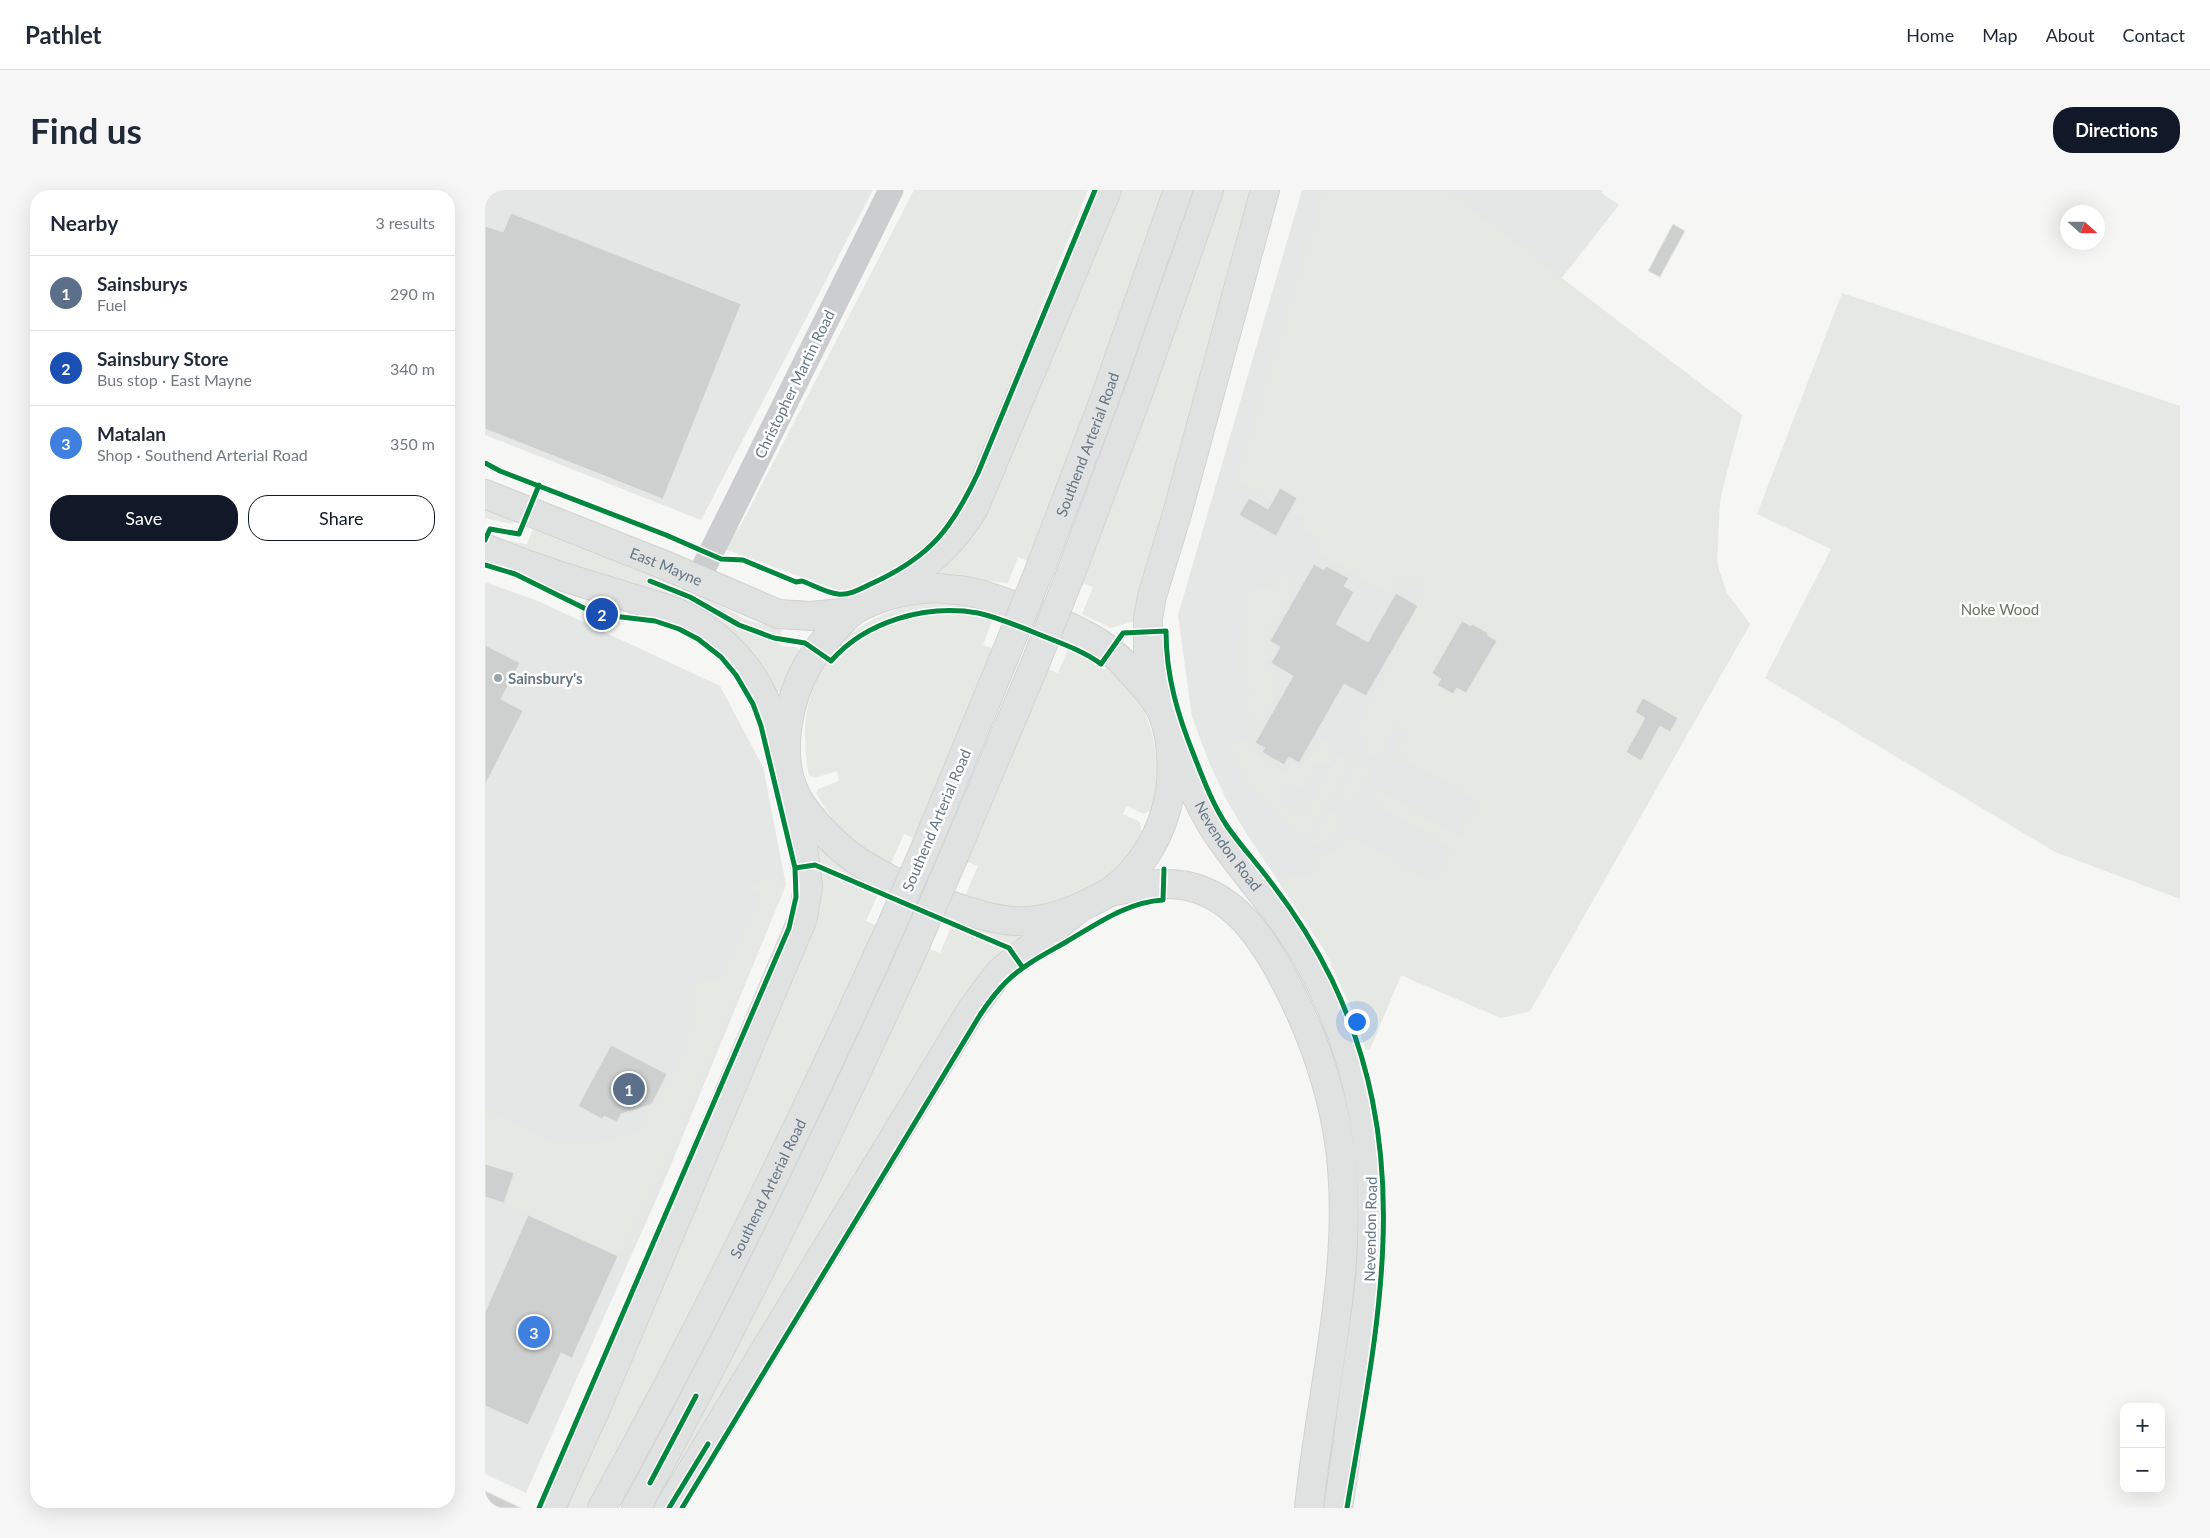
<!DOCTYPE html>
<meta charset="utf-8">
<style>
:root{--surface:#fff;--page:#f6f6f7;--text:#1f2937;--muted:#747a83;--line:#e0e1e3;--accent:#111827}
body{margin:0;font-family:Lato,sans-serif;background:var(--page);color:var(--text)}
.controls{position:absolute;right:15px;bottom:15px;display:grid;overflow:hidden;border-radius:10px;box-shadow:0 5px 20px #0002}
.controls button{width:45px;height:45px;display:grid;place-items:center;padding:0;border:0;border-bottom:1px solid var(--line);background:var(--surface);color:var(--text);font:25px sans-serif}
.compass{position:absolute;left:1575px;top:15px;width:45px;height:45px;border-radius:50%;background:var(--surface);box-shadow:0 5px 20px #0002;rotate:111deg}
.you{position:absolute;left:871px;top:831px;width:18px;height:18px;margin:-12px;border:4px solid #fff;border-radius:50%;background:#1a73e8;box-shadow:0 0 0 8px #1a73e833}
.badge{display:grid;place-items:center;width:32px;height:32px;border-radius:50%;background:var(--accent);color:#fff;font-size:16px;font-weight:700}
.pin{position:absolute;translate:-50% -50%;border:2px solid #fff;box-shadow:0 1px 5px #0006}
.list{margin:0;padding:0;list-style:none}
h2{display:flex;justify-content:space-between;align-items:center;height:65px;margin:0;padding:0 20px;font-size:21px}
h2 small{font-size:16px;font-weight:400;color:var(--muted)}
.list li{display:grid;grid-template-columns:32px 1fr auto;gap:15px;align-items:center;box-sizing:border-box;height:75px;padding:0 20px;border-top:1px solid var(--line)}
.list b{display:block;font-size:19px;white-space:nowrap}
.list p{margin:0;font-size:16px;white-space:nowrap;color:var(--muted)}
.list em{font-size:16px;font-style:normal;color:var(--muted)}
.actions{display:flex;gap:10px;padding:15px 20px}
.actions a{flex:1;padding:11px 0;border:1px solid var(--accent);border-radius:20px;text-align:center;font-size:18px;color:var(--accent)}
.actions .main{background:var(--accent);color:#fff}
.map{position:relative;flex:none;width:1695px;height:1318px;overflow:hidden;border-radius:20px}
header{display:flex;align-items:center;gap:30px;box-sizing:border-box;height:70px;padding:0 25px;background:var(--surface);border-bottom:1px solid var(--line)}
header strong{font-size:24px}
nav{display:flex;gap:28px;margin-inline-start:auto;font-size:18px}
.intro{display:flex;align-items:center;justify-content:space-between;box-sizing:border-box;height:120px;padding:0 30px}
h1{margin:0;font-size:35px}
.button{padding:12px 22px;border-radius:20px;background:var(--accent);color:#fff;font-size:18px;font-weight:700}
main{display:flex;gap:30px;padding:0 30px}
aside{flex:1;background:var(--surface);border-radius:20px;box-shadow:0 5px 20px #0002}
.map>svg:first-child{display:block}
.built{fill:#e5e6e6}
.green{fill:#e6e9e3}
.building{fill:#ced0d0;stroke:#e5e5e4}
.lines{fill:none;stroke-linecap:round;stroke-linejoin:round}
.primary-casing{stroke:#d2d2d3;stroke-width:30}
.trunk-casing{stroke:#d3d4d5;stroke-width:30}
.tertiary{stroke:#cccdce;stroke-width:25}
.primary{stroke:#e0e1e1;stroke-width:28}
.trunk{stroke:#e0e1e1;stroke-width:28}
.trunk-bridge-casing{stroke:#d3d4d5;stroke-width:30;stroke-linecap:butt}
.trunk-bridge{stroke:#e0e1e1;stroke-width:28}
.cycleway-casing{stroke:#fff;stroke-width:8}
.cycleway{stroke:#00873e;stroke-width:5}
.poi-dot{fill:#98a3ac;stroke:#fff;stroke-width:2}
.labels{text-anchor:middle;dominant-baseline:central;stroke-width:5;stroke-linejoin:round;paint-order:stroke}
.street-label{font-size:15px;fill:#657785;stroke:#fff}
.park-label{font-size:15px;fill:#657760;stroke:#fff}
.poi-label{font-size:15px;font-weight:bold;fill:#657785;stroke:#fff;text-anchor:start}
</style>
<header>
<strong>Pathlet</strong>
<nav><a>Home</a><a>Map</a><a>About</a><a>Contact</a></nav>
</header>
<div class="intro"><h1>Find us</h1><a class="button">Directions</a></div>
<main>
<aside>
<h2>Nearby<small>3 results</small></h2>
<ul class="list">
<li><span class="badge" style="background:#5c6f8a">1</span><div><b>Sainsburys</b><p>Fuel</p></div><em>290 m</em></li>
<li><span class="badge" style="background:#1a4fb4">2</span><div><b>Sainsbury Store</b><p>Bus stop · East Mayne</p></div><em>340 m</em></li>
<li><span class="badge" style="background:#3f7fe0">3</span><div><b>Matalan</b><p>Shop · Southend Arterial Road</p></div><em>350 m</em></li>
</ul>
<div class="actions"><a class="main">Save</a><a>Share</a></div>
</aside>
<div class="map">
<svg width="1695" height="1318" viewBox="0 0 1695 1318">
<rect width="100%" height="100%" fill="#f6f6f5"/>
<path class="built" d="M 0,0 L 388,0 L 216,330 L 0,245 Z
M 817,0 L 1118,0 L 1117,3 L 1134,15 L 1076,89 L 1257,225 L 1235,308 L 1232,374 L 1242,403 L 1265,434 L 1045,821 L 1016,828 L 916,785 L 885,859 L 881,860 L 867,820 L 840,761 L 761,643 L 741,609 L 724,572 L 707,527 L 693,425 Z
M 0,392 L 53,411 L 235,496 L 278,577 L 301,695 L 178,994 L 41,1303 L 0,1284 Z"/>
<path class="green" d="M 429,0 L 603,0 L 490,282 C 464,342 421,388 355,401 L 239,359 L 258,331 Z
M 632,0 L 682,0 L 548,373 L 533,367 L 523,393 L 449,384 Z
M 734,0 L 770,0 L 682,318 L 657,389 L 650,431 L 626,438 L 597,424 L 608,397 L 592,391 Z
M 840,0 L 961,0 L 1257,225 C 1244,276 1216,353 1242,403 C 1248,414 1257,424 1265,434 L 1045,821 L 1016,828 L 916,785 L 885,859 L 881,860 L 867,820 L 840,761 L 796,696 L 802,683 L 819,689 L 831,682 L 829,675 L 831,668 L 853,660 L 864,645 L 949,693 L 969,658 L 884,610 L 890,599 L 975,647 L 995,612 L 911,564 L 924,540 L 912,533 L 892,568 L 880,561 L 885,550 L 869,541 L 906,476 L 901,473 L 942,396 L 923,385 L 922,388 L 916,384 L 904,403 L 838,366 L 834,373 L 829,370 L 839,352 L 816,339 L 821,330 L 760,295 L 749,299 Z
M 1357,103 L 1695,216 L 1695,709 L 1570,662 L 1280,488 L 1346,359 L 1272,324 Z
M 0,319 L 29,331 L 27,334 L 0,328 Z
M 48,338 L 207,401 L 262,430 L 297,440 L 295,456 L 311,457 L 314,460 L 297,501 L 287,503 L 280,490 L 112,388 L 12,349 L 42,354 Z
M 821,371 L 824,372 L 777,452 L 787,458 L 777,477 L 791,485 L 789,491 L 796,495 L 764,551 L 774,567 L 802,583 L 807,576 L 816,581 L 835,549 L 852,559 L 845,574 L 838,571 L 828,575 C 824,585 827,595 814,599 L 803,593 L 796,596 L 796,614 L 818,626 L 854,565 L 866,572 L 821,648 L 816,642 L 812,644 L 765,598 L 746,558 L 761,549 L 768,531 L 766,521 L 759,510 L 768,501 L 759,486 L 758,466 L 758,451 L 765,401 L 790,399 L 794,391 L 791,379 L 810,390 Z
M 437,413 L 474,413 L 510,423 L 498,455 L 513,460 L 433,650 L 419,644 L 406,674 C 372,659 349,635 331,603 L 333,599 L 354,591 L 352,581 L 330,588 L 324,585 C 306,498 349,429 437,413 Z
M 583,459 L 604,469 L 619,480 L 623,476 C 632,485 642,494 649,505 C 673,538 676,581 667,619 L 659,624 L 641,616 L 638,624 L 655,632 L 657,644 C 629,694 574,723 516,716 C 504,715 491,710 480,706 L 493,676 L 478,670 L 558,477 L 573,483 Z
M 872,575 L 884,582 L 866,613 L 854,606 Z
M 846,621 L 858,628 C 850,642 843,651 826,655 Z
M 327,649 L 396,698 L 381,731 L 395,737 L 349,841 L 106,1318 L 76,1318 L 317,755 Z
M 281,689 L 301,693 L 263,783 L 221,874 L 179,979 L 133,1066 L 20,1015 L 28,983 L 0,974 L 0,920 L 73,955 L 115,953 L 154,941 L 187,888 L 206,842 L 205,799 L 217,786 L 229,793 L 237,785 L 278,706 L 267,700 L 269,695 Z
M 469,730 L 505,742 L 532,744 L 535,749 L 175,1318 L 162,1318 L 176,1301 L 206,1243 L 439,757 L 455,763 Z"/>
<path class="building" d="M 26,23 L 256,114 L 178,309 L 0,239 L 0,36 L 18,42 Z
M 1188,34 L 1200,41 L 1175,87 L 1163,81 Z
M 795,298 L 812,308 L 791,346 L 754,325 L 764,308 L 783,319 Z
M 829,374 L 839,380 L 841,376 L 864,388 L 859,396 L 869,402 L 851,434 L 883,452 L 911,403 L 933,416 L 881,506 L 859,494 L 814,573 L 804,567 L 799,575 L 777,562 L 780,558 L 770,553 L 808,486 L 786,473 L 795,457 L 785,451 Z
M 977,431 L 986,436 L 987,434 L 1003,443 L 1002,445 L 1012,451 L 981,503 L 972,498 L 968,504 L 952,495 L 956,489 L 947,483 Z
M 0,455 L 35,473 L 16,509 L 38,521 L 0,595 Z
M 1158,508 L 1193,528 L 1185,542 L 1175,536 L 1156,571 L 1141,562 L 1160,528 L 1150,522 Z
M 126,855 L 182,884 L 167,914 L 136,924 L 132,932 L 119,926 L 117,929 L 93,916 Z
M 0,974 L 29,983 L 19,1013 L 0,1007 Z
M 43,1025 L 133,1066 L 87,1168 L 76,1163 L 43,1235 L 0,1216 L 0,1122 Z
M 0,1301 L 36,1318 L 0,1318 Z"/>
<g class="lines">
<defs>
<g id="primary">
<path id="s1" d="M 0,304 L 182,376 L 293,424 L 326,426 L 366,422"/>
<path d="M 0,358 C 44,377 91,391 137,405 C 164,414 195,420 218,437 C 235,448 250,463 262,479 C 280,503 289,534 301,562"/>
<path d="M 452,398 L 482,401 L 499,405 C 537,419 579,431 614,453 C 627,461 639,473 649,485 C 656,493 664,501 670,510 C 689,537 690,589 681,620 C 671,656 647,691 614,708 C 593,719 567,729 543,731 C 499,735 403,693 367,667 C 350,655 319,623 310,603 C 292,565 303,508 324,473 C 331,461 340,450 350,439 C 356,433 362,425 369,420 C 394,406 423,399 452,398 Z"/>
<path id="s2" d="M 689,555 C 702,584 713,614 730,640 C 760,686 799,724 825,773 C 878,870 894,978 885,1087 C 882,1121 876,1154 871,1188 C 865,1231 860,1275 853,1318"/>
<path d="M 625,702 C 643,699 663,693 682,694 C 740,694 774,741 799,789 C 827,842 847,899 855,958 C 870,1078 836,1199 824,1318"/>
</g>
<g id="trunk">
<path id="s3" d="M 556,376 L 620,208 L 693,0"/>
<path d="M 584,388 L 654,201 L 724,0"/>
<path d="M 392,409 C 432,381 463,362 489,318 L 622,0"/>
<path d="M 671,511 L 663,465 L 663,428 L 667,406 L 692,324 L 780,0"/>
<path d="M 442,654 L 521,463"/>
<path d="M 469,666 L 550,474"/>
<path d="M 66,1318 L 113,1214 L 318,728 L 323,696 L 311,605"/>
<path id="s4" d="M 117,1318 C 221,1130 315,937 404,741"/>
<path d="M 151,1318 C 252,1133 344,945 431,753"/>
<path d="M 184,1318 L 487,819 L 514,783 L 593,719"/>
</g>
</defs>
<use href="#primary" class="primary-casing"/>
<use href="#trunk" class="trunk-casing"/>
<path class="tertiary" d="M 213,389 L 406,0"/>
<use href="#primary" class="primary"/>
<use href="#trunk" class="trunk"/>
<defs>
<path id="trunk-bridge" d="M 521,463 L 556,376
M 550,474 L 584,388
M 404,741 L 442,654
M 431,753 L 469,666"/>
</defs>
<use href="#trunk-bridge" class="trunk-bridge-casing"/>
<use href="#trunk-bridge" class="trunk-bridge"/>
<defs>
<path id="cycleway" d="M 0,273 L 15,281 L 181,345 L 236,369 L 258,370 L 311,392 L 317,391 C 328,395 342,403 353,404 C 365,406 379,397 390,392 C 446,366 467,338 493,283 L 610,0
M 0,350 L 5,339 L 34,344 L 54,295
M 0,375 L 30,384 L 111,424 L 170,431 L 194,439 L 213,449 L 236,467 L 251,485 L 268,514 L 276,536 L 310,678 L 311,707 L 304,738 L 54,1318
M 165,391 L 205,407 L 254,435 L 289,448 L 320,453 L 346,471 C 381,431 441,414 493,423 C 515,428 536,437 558,446 C 578,454 598,461 616,474 L 638,443 L 681,441 C 681,487 693,526 710,568 C 719,591 728,615 742,636 C 755,655 771,672 785,691 C 809,722 830,755 847,790 C 932,968 893,1133 862,1318
M 310,678 L 330,675 L 524,758 L 538,778
M 165,1293 L 211,1206
M 184,1318 L 223,1254
M 197,1318 L 495,825 C 503,813 511,802 521,792 C 538,775 560,764 581,752 C 612,734 642,712 678,710 L 679,679"/>
</defs>
<use href="#cycleway" class="cycleway-casing"/>
<use href="#cycleway" class="cycleway"/>
</g>
<circle class="poi-dot" cx="13" cy="488" r="5"/>
<g class="labels">
<g class="street-label">
<text transform="translate(309 194) rotate(-64)">Christopher Martin Road</text>
<text stroke="none"><textPath href="#s3" startOffset="130">Southend Arterial Road</textPath></text>
<text stroke="none"><textPath href="#s1" startOffset="195">East Mayne</textPath></text>
<text transform="translate(451 630) rotate(-67)">Southend Arterial Road</text>
<text stroke="none"><textPath href="#s2" startOffset="115">Nevendon Road</textPath></text>
<text stroke="none"><textPath href="#s4" startOffset="360">Southend Arterial Road</textPath></text>
<text transform="translate(885 1039) rotate(-89)">Nevendon Road</text>
</g>
<g class="park-label">
<text x="1515" y="419">Noke Wood</text>
</g>
<g class="poi-label">
<text x="23" y="488">Sainsbury's</text>
</g>
</g>
</svg>
<div class="controls">
<button>+</button>
<button>−</button>
</div>
<svg class="compass" viewBox="-18 -18 36 36"><path d="M0-13l5 13h-10z" fill="#e53935"/><path d="M0 13l5-13h-10z" fill="#747a83"/></svg>
<div class="you"></div>
<div class="pin badge" style="left:144px;top:899px;background:#5c6f8a">1</div>
<div class="pin badge" style="left:117px;top:424px;background:#1a4fb4">2</div>
<div class="pin badge" style="left:49px;top:1142px;background:#3f7fe0">3</div>
</div>
</main>
